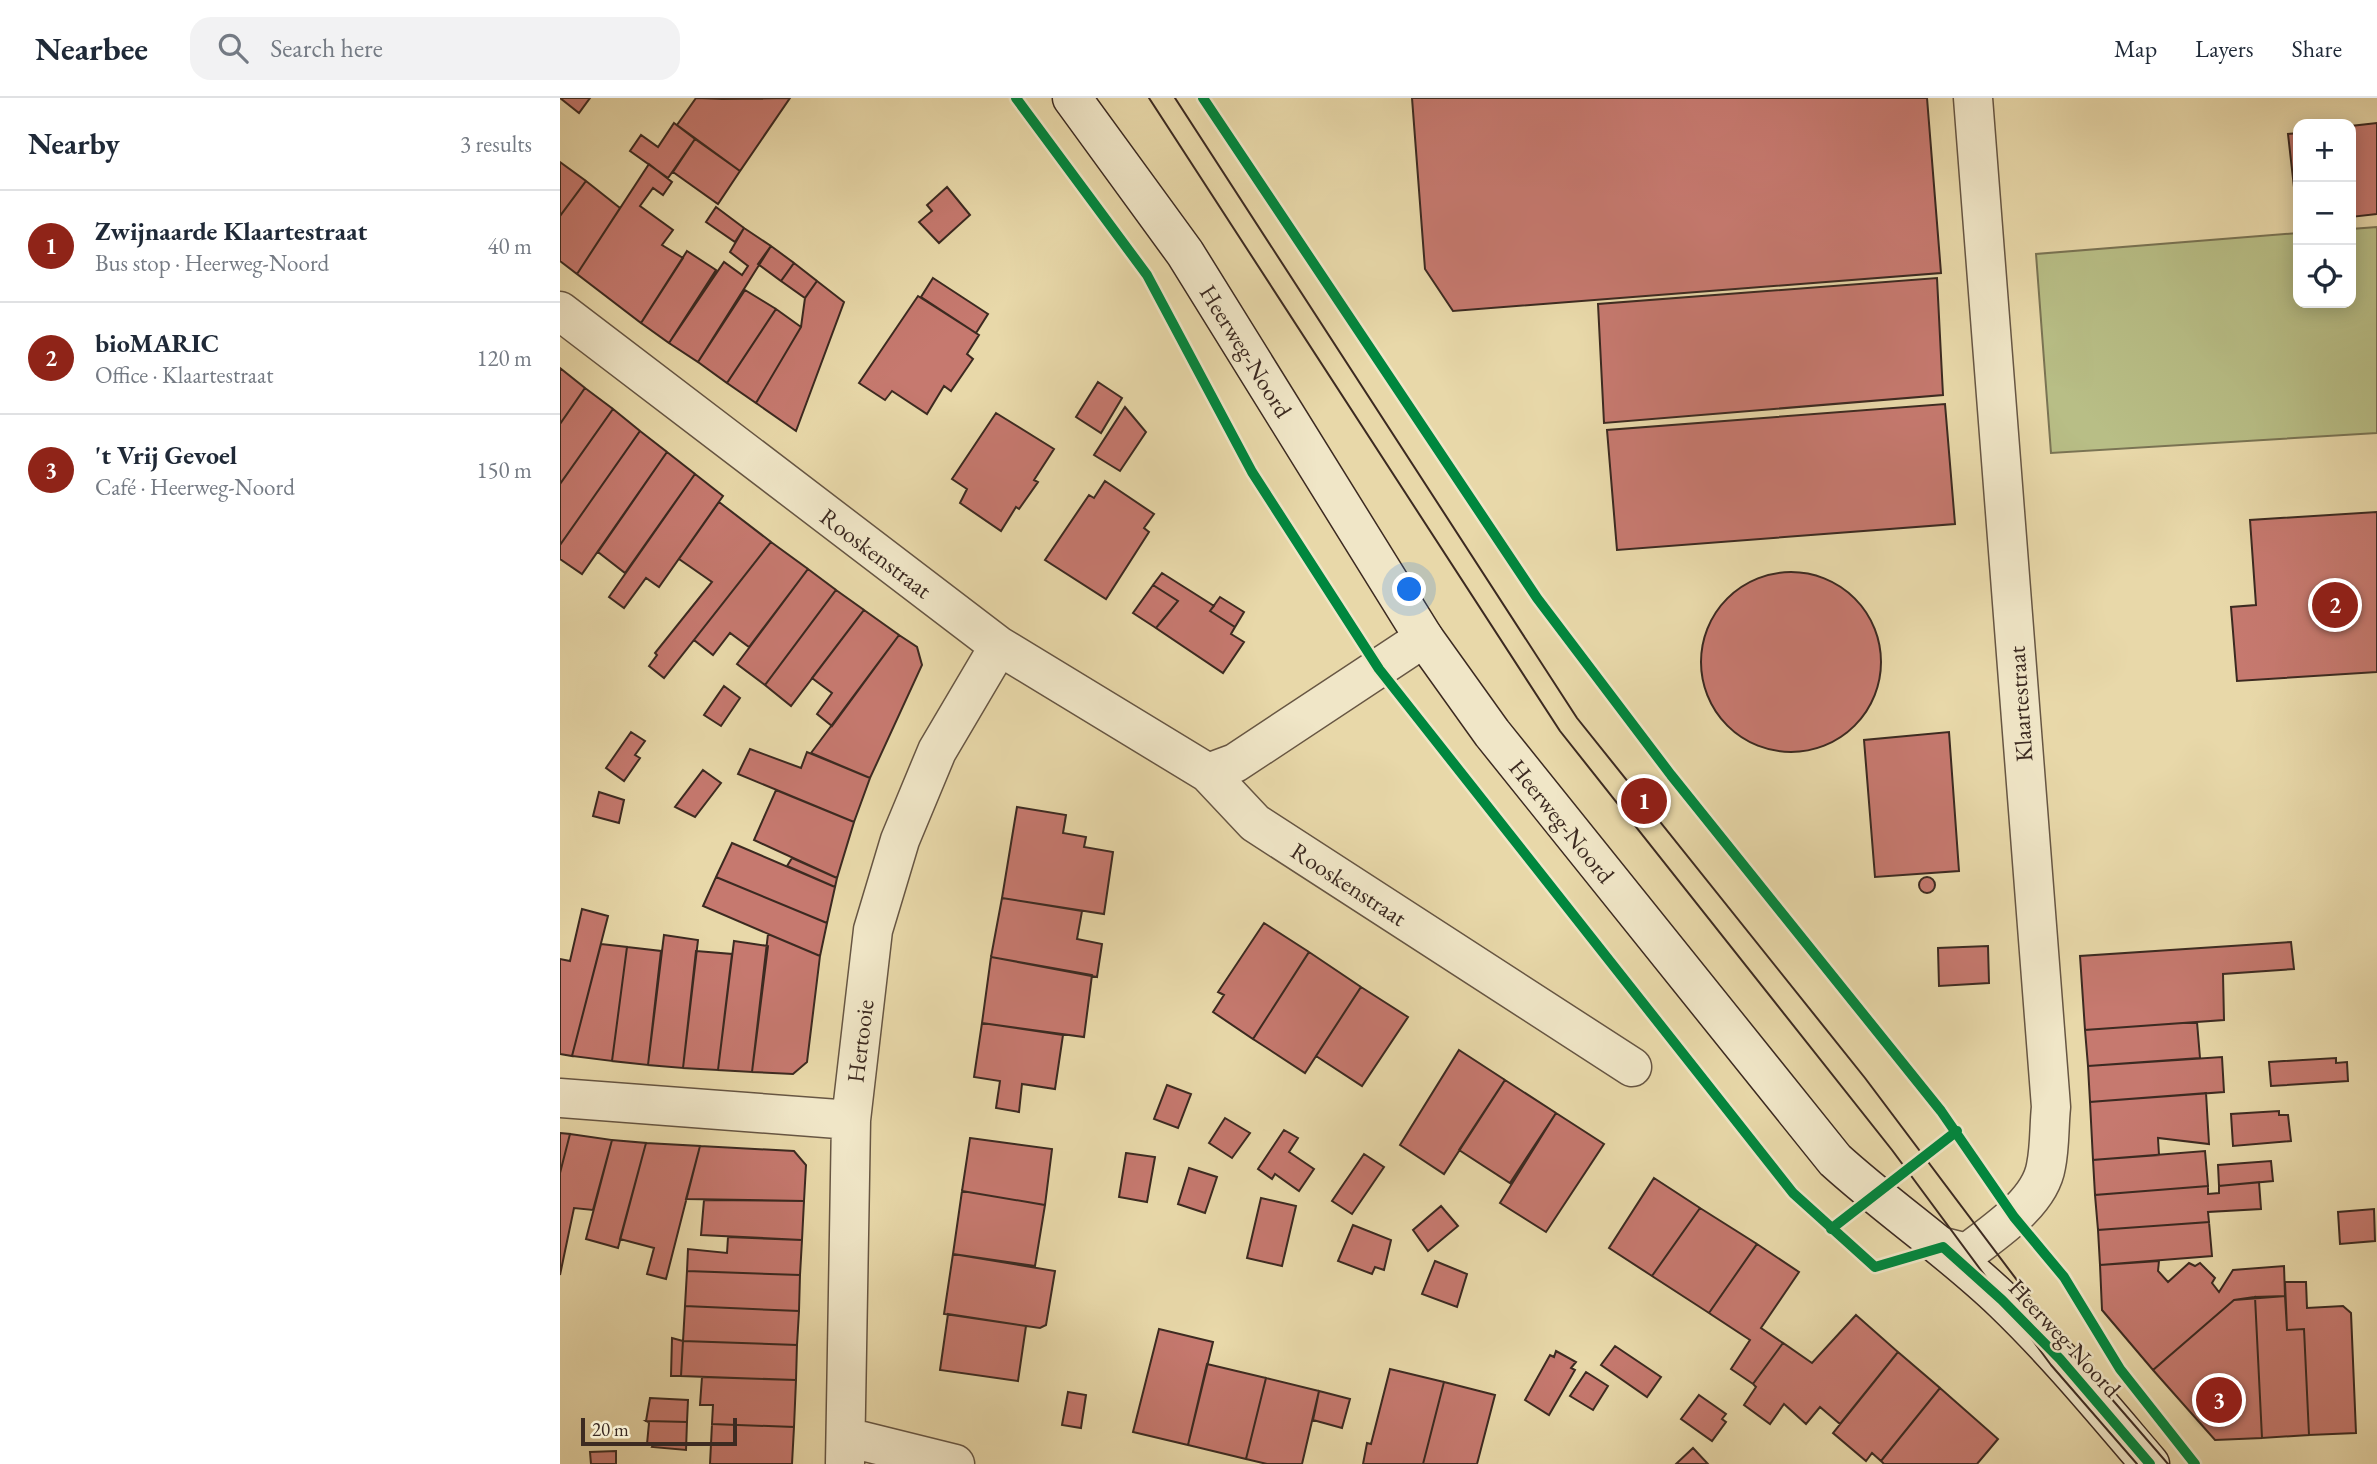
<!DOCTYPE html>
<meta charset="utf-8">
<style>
:root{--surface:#fff;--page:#f2f2f3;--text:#1f2937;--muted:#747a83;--line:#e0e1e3;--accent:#8f2418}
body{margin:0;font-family:"EB Garamond",serif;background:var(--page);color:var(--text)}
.controls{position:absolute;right:21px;top:21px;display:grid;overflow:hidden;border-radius:14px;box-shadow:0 4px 18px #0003}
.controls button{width:63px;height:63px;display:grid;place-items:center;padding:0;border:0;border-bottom:2px solid var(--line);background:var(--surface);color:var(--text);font:35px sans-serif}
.scale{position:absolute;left:21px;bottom:18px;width:156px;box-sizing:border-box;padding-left:7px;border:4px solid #3c2a21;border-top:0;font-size:19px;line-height:24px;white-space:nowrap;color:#3c2a21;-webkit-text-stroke:5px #f0e6c7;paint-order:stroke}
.you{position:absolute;left:850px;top:492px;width:24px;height:24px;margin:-18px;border:5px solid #fff;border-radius:50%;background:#1a73e8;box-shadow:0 0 0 10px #1a73e833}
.badge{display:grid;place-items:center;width:46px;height:46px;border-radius:50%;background:var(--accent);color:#fff;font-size:23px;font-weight:700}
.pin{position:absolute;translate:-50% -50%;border:4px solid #fff;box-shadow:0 2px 7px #0006}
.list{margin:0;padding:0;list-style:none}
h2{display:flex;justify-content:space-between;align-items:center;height:91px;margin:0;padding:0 28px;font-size:30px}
h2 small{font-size:23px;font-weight:400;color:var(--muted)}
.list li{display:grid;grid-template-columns:46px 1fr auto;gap:21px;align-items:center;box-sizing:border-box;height:112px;padding:0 28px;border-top:2px solid var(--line)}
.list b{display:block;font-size:26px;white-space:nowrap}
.list p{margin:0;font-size:23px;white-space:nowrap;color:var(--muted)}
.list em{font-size:23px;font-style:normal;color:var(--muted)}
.icon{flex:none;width:38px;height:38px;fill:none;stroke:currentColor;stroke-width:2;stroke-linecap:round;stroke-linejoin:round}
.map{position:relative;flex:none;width:1817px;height:1366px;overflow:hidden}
header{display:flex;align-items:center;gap:42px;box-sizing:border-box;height:98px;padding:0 35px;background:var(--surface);border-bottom:2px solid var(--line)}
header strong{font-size:33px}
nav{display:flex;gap:38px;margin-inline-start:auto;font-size:24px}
.search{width:490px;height:63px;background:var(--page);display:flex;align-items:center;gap:18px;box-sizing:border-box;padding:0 24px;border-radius:21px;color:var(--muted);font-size:26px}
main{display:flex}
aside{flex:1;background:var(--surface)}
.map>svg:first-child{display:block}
.green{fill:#b8be86;stroke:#7a7454;stroke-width:2}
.building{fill:#c6796f;stroke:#3c2a21;stroke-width:2}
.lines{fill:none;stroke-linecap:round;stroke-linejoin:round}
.street-casing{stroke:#675643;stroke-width:41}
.secondary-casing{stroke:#3c2a21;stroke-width:41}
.street{stroke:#f0e6c7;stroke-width:38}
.secondary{stroke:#f0e6c7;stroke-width:38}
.tram{stroke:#3c2a21;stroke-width:2}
.cycleway-casing{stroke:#f0e6c7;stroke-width:15}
.cycleway{stroke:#00873e;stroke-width:10}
.labels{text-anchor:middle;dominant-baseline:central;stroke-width:5;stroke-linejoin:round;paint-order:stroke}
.street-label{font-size:24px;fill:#3c2a21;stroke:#f0e6c7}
</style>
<header>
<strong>Nearbee</strong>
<div class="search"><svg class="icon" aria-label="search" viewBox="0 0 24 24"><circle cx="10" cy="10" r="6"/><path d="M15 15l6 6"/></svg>Search here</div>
<nav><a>Map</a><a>Layers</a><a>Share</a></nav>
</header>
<main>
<aside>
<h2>Nearby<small>3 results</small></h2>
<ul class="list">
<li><span class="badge">1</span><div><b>Zwijnaarde Klaartestraat</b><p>Bus stop · Heerweg-Noord</p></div><em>40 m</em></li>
<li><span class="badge">2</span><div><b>bioMARIC</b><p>Office · Klaartestraat</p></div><em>120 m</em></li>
<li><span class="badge">3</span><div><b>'t Vrij Gevoel</b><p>Café · Heerweg-Noord</p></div><em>150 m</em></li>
</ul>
</aside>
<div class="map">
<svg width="1817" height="1366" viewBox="0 0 1817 1366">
<rect width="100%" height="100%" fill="#e8d8a9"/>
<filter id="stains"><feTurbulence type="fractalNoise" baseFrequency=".00286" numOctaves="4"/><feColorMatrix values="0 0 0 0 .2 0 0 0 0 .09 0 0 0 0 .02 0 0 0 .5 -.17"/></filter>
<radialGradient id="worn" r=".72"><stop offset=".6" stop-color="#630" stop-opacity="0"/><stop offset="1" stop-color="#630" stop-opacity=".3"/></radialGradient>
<path class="green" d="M 1817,129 L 1817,335 L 1491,355 L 1476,156 L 1738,135 L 1738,205 L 1791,205 L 1791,131 Z"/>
<path class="building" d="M 0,0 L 30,0 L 19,15 Z
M 136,0 L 162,1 L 230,0 L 180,73 L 117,27 Z
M 852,0 L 1367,0 L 1381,175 L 893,213 L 865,171 Z
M 114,25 L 135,41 L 108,80 L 70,53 L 81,37 L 98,49 Z
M 1817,25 L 1817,116 L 1791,119 L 1791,28 Z
M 1738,35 L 1738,125 L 1728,36 Z
M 135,41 L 180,73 L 158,106 L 113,74 Z
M 0,64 L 26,83 L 0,118 Z
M 89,66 L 112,84 L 103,97 L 93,90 L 80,108 L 113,132 L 102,147 L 123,160 L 81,225 L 17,176 Z
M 26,83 L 60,110 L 17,176 L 0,163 L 0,118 Z
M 387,89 L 410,117 L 379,145 L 359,124 L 372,113 L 367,107 Z
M 156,109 L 184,130 L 175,144 L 146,124 Z
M 184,130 L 211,148 L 138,264 L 109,245 L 164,164 L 182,177 L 188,168 L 170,154 Z
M 211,148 L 234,165 L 221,183 L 198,166 Z
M 127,153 L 156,172 L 109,245 L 81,225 Z
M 234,165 L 257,183 L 245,200 L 221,183 Z
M 373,180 L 428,216 L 416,235 L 361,199 Z
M 1377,180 L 1383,297 L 1044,325 L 1038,206 Z
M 257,183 L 284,204 L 236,333 L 196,305 L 241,229 L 245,200 Z
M 185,192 L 216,211 L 167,285 L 138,264 Z
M 358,198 L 419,237 L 407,256 L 413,261 L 391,293 L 384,288 L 367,316 L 332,293 L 325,302 L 299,285 Z
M 216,211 L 241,229 L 196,305 L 167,285 Z
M 0,270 L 25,290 L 0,326 Z
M 538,284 L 562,300 L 541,335 L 516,319 Z
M 25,290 L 53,311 L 0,386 L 0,326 Z
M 1385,306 L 1395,426 L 1057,452 L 1047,332 Z
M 565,309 L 586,334 L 560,373 L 534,357 Z
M 53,311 L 80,333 L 0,447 L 0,386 Z
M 436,315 L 494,351 L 474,382 L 478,384 L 459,411 L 456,409 L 441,433 L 400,405 L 407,391 L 392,381 Z
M 80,333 L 107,354 L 22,476 L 0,461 L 0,447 Z
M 107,354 L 135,376 L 65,475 L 38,454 Z
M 135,376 L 163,398 L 99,489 L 86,480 L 64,510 L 49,499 Z
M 545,383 L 594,416 L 584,430 L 589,434 L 546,501 L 485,462 L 529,397 L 534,400 Z
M 159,404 L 211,444 L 104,580 L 89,568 L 97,557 L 95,555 L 152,484 L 119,461 Z
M 1817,414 L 1817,574 L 1677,583 L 1671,509 L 1696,507 L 1690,422 Z
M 211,444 L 248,471 L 189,549 L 170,535 L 153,557 L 134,542 Z
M 248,471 L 276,492 L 205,587 L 177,566 Z
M1141 564a90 90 0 1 1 180 0a90 90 0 1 1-180 0Z
M 602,475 L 654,508 L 650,513 L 675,529 L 671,536 L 684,544 L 663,575 L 596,530 L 618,503 L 593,487 Z
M 593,487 L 618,503 L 596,530 L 573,515 Z
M 276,492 L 304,512 L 231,608 L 205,587 Z
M 660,499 L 684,514 L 675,529 L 650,513 Z
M 304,512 L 339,537 L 272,628 L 257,616 L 272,595 L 252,580 Z
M 339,537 L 357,549 L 362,567 L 310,680 L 251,655 Z
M 164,588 L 180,600 L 161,628 L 144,617 Z
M 71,634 L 85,643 L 75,657 L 80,660 L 64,683 L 46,670 Z
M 1389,634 L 1399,773 L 1315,779 L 1304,642 Z
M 190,651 L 241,670 L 247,654 L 310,680 L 294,724 L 178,676 Z
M 143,672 L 161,685 L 135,719 L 115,709 Z
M 216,692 L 294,724 L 277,780 L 194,742 Z
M 39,694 L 64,702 L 59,725 L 33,718 Z
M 457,709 L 506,717 L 503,735 L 526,739 L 524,749 L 553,754 L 544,816 L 442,800 Z
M 172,745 L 275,789 L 267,825 L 156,779 Z
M 232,760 L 277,780 L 275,789 L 227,768 Z
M 156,779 L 267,825 L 260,858 L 143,808 Z
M1359 787a8 8 0 1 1 16 0a8 8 0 1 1-16 0Z
M 442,800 L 522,813 L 517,841 L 542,846 L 537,879 L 431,859 Z
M 22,811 L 48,818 L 12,958 L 0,956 L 0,861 L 10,863 Z
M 704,825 L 749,854 L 693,941 L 653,914 L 664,897 L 658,894 Z
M 208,836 L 260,858 L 247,964 L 233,976 L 192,974 Z
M 104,837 L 138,842 L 123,970 L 88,967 Z
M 174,843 L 208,848 L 192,974 L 158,972 Z
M 1731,844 L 1734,871 L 1663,876 L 1664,922 L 1525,932 L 1520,858 Z
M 41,846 L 67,849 L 52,963 L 12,958 Z
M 1428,848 L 1429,885 L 1379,888 L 1378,850 Z
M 67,849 L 101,853 L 88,967 L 52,963 Z
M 136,853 L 172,856 L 158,972 L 123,970 Z
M 749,854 L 801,889 L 745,975 L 693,941 Z
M 431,859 L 532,877 L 524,939 L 422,925 Z
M 801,889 L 848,919 L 802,988 L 756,958 Z
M 1637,924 L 1640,960 L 1528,968 L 1525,932 Z
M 422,925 L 503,937 L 495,991 L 462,986 L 459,1014 L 436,1010 L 440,983 L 414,979 Z
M 899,952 L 945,982 L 884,1076 L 840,1047 Z
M 1662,959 L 1664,994 L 1530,1004 L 1528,968 Z
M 1776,960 L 1776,965 L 1787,964 L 1788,983 L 1711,988 L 1709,964 Z
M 945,982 L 996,1015 L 950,1085 L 899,1052 Z
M 607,987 L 631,996 L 618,1030 L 594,1021 Z
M 1646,995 L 1649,1046 L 1598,1040 L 1599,1057 L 1533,1062 L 1530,1004 Z
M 1719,1013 L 1719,1017 L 1728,1017 L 1731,1043 L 1673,1048 L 1671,1016 Z
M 996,1015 L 1044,1046 L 986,1134 L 940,1105 Z
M 665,1020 L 690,1035 L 672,1060 L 649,1045 Z
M 724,1032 L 738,1040 L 729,1054 L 754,1071 L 739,1093 L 715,1076 L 712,1081 L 698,1071 Z
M 0,1035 L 10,1036 L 0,1075 Z
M 10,1036 L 52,1042 L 33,1112 L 14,1110 L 0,1177 L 0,1075 Z
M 410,1040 L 492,1051 L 485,1107 L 402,1093 Z
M 52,1042 L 86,1045 L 58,1150 L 26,1141 Z
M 86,1045 L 140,1048 L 106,1181 L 87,1176 L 94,1150 L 60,1141 Z
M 140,1048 L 234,1053 L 246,1067 L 244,1103 L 126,1101 Z
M 1645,1053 L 1648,1088 L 1535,1097 L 1533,1062 Z
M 566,1055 L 595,1059 L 587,1104 L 559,1099 Z
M 804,1056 L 824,1069 L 792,1116 L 772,1103 Z
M 1711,1063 L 1713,1083 L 1659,1088 L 1658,1067 Z
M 629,1070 L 657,1079 L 645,1115 L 618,1106 Z
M 1094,1080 L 1140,1110 L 1092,1178 L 1049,1150 Z
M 1699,1084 L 1701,1111 L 1648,1114 L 1649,1124 L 1538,1132 L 1535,1097 L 1648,1088 L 1648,1096 L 1659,1095 L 1659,1088 Z
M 402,1093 L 485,1107 L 475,1168 L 393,1156 Z
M 701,1100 L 736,1108 L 722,1168 L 687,1160 Z
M 144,1102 L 244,1103 L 242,1142 L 141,1137 Z
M 881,1108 L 898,1128 L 868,1153 L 853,1132 Z
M 1140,1110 L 1197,1146 L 1149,1215 L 1092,1178 Z
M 1814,1111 L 1815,1143 L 1780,1146 L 1778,1114 Z
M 1649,1124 L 1652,1158 L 1540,1167 L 1538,1132 Z
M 793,1127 L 831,1142 L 824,1172 L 815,1169 L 812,1176 L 778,1163 Z
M 168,1139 L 242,1142 L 240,1177 L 127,1173 L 128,1151 L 167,1155 Z
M 1197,1146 L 1239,1174 L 1201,1230 L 1223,1245 L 1193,1286 L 1171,1271 L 1190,1242 L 1149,1215 Z
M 393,1156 L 495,1173 L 486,1227 L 480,1230 L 384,1216 Z
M 875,1163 L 907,1176 L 897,1209 L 862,1196 Z
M 1599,1163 L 1598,1173 L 1608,1184 L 1629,1165 L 1635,1168 L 1640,1165 L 1655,1180 L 1652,1185 L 1659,1194 L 1673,1172 L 1724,1168 L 1725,1198 L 1674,1202 L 1593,1272 L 1542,1212 L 1540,1167 Z
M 127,1173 L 240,1177 L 239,1213 L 125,1208 Z
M 1725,1184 L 1746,1184 L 1747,1210 L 1783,1208 L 1791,1215 L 1796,1335 L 1749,1337 L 1744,1231 L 1727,1232 Z
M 1725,1198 L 1727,1232 L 1744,1231 L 1749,1337 L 1702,1340 L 1695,1199 Z
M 1695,1199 L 1702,1340 L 1655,1342 L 1593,1272 L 1674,1202 Z
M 125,1208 L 239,1213 L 237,1247 L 123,1243 Z
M 388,1216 L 466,1228 L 458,1283 L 380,1272 Z
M 1296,1217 L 1338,1254 L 1280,1326 L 1260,1309 L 1246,1326 L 1224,1306 L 1210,1326 L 1184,1307 L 1196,1289 L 1193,1286 L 1223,1245 L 1252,1265 Z
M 599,1231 L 653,1244 L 628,1347 L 573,1334 Z
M 112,1240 L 123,1243 L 121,1278 L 111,1278 Z
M 123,1243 L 237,1247 L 236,1282 L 121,1278 Z
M 1055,1248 L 1101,1279 L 1087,1299 L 1041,1267 Z
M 996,1253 L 1016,1264 L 1011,1270 L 1015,1272 L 989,1317 L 965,1302 L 990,1257 L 994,1259 Z
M 1338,1254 L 1380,1290 L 1321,1363 L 1312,1355 L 1306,1363 L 1273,1335 Z
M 647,1266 L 706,1280 L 686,1361 L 628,1347 Z
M 830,1271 L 884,1284 L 863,1366 L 803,1366 L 807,1345 L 811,1346 Z
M 1026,1274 L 1048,1288 L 1033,1312 L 1010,1298 Z
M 142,1279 L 236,1282 L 234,1329 L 152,1326 L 153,1307 L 140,1307 Z
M 706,1280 L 759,1293 L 742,1366 L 707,1366 L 686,1361 Z
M 884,1284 L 935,1297 L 917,1366 L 863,1366 Z
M 1380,1290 L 1438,1341 L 1417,1366 L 1324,1366 L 1321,1363 Z
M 759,1293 L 790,1301 L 782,1330 L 753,1322 Z
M 508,1294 L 526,1297 L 521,1330 L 502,1327 Z
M 1139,1297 L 1166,1316 L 1162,1321 L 1166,1324 L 1152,1343 L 1121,1321 Z
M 90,1300 L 128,1302 L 127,1324 L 86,1323 Z
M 86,1323 L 127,1324 L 126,1352 L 92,1349 L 93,1347 L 87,1346 L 89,1325 Z
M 152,1326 L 234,1329 L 232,1366 L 150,1366 Z
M 1133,1350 L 1148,1366 L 1116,1366 Z
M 56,1353 L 56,1366 L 31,1366 L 30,1354 Z"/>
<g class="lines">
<defs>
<path id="street" d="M 0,213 L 439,548 L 648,675 L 675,665 L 864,540
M 648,675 L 695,725 L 1072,969
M 0,1000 L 291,1022
M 1383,1149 L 1407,1155 C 1434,1134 1480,1105 1486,1068 C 1490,1049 1489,1028 1491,1009 L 1413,0
M 286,1339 L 395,1366
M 285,1366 L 291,1022 L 313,832 L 340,742 L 377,653 L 439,548"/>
<path id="secondary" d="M 512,0 L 625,155 L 864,540 L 932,635 L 1275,1062 C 1329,1111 1390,1152 1443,1203 C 1496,1254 1542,1310 1590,1366"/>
</defs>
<use href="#street" class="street-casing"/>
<use href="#secondary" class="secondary-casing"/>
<use href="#street" class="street"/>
<use href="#secondary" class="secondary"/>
<path class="tram" d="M 589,0 L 1000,633 L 1332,1052 L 1491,1267 L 1577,1366
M 615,0 L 1017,620 L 1305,980 L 1511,1254 L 1608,1366"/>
<defs>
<path id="cycleway" d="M 456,0 L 587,177 L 692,374 L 819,571 L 1233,1095 L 1315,1169 L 1383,1149 L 1442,1202 L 1500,1261 L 1590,1366
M 643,0 L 977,500 L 1111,677 L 1381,1013 L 1454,1119 L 1504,1179 L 1560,1271 L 1635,1366
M 1271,1131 L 1397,1033"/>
</defs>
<use href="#cycleway" class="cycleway-casing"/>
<use href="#cycleway" class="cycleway"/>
</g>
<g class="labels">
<g class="street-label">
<text transform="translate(686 253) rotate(58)">Heerweg-Noord</text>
<text transform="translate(316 455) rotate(37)">Rooskenstraat</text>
<text transform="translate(1460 606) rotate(-94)">Klaartestraat</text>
<text transform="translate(1002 723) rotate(51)">Heerweg-Noord</text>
<text transform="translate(789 786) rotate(33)">Rooskenstraat</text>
<text transform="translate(300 943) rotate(-83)">Hertooie</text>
<text transform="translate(1505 1240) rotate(47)">Heerweg-Noord</text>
</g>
</g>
<rect width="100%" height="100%" filter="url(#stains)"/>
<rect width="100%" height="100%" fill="url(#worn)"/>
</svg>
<div class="controls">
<button>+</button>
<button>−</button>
<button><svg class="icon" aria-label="locate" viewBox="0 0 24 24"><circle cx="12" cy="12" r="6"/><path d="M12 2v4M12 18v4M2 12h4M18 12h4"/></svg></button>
</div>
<div class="scale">20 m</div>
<div class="you"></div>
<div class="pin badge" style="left:1084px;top:703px">1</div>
<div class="pin badge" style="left:1775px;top:507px">2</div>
<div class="pin badge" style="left:1659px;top:1302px">3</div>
</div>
</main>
